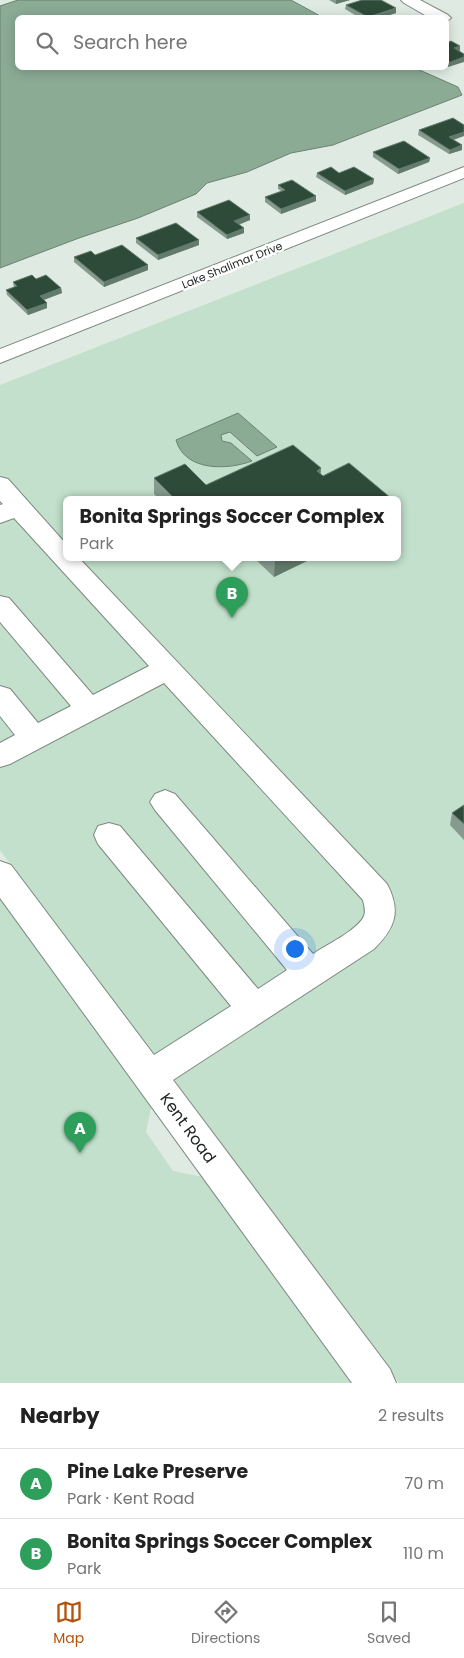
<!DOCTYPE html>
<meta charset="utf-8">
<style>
:root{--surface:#fff;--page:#f6f6f6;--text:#222;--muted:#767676;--line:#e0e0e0;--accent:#b45309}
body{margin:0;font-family:Poppins,sans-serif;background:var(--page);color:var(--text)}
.you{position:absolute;left:294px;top:948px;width:18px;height:18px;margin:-12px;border:4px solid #fff;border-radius:50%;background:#1a73e8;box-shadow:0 0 0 8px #1a73e833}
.badge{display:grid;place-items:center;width:32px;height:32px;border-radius:50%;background:var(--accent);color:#fff;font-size:16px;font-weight:700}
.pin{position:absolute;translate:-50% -41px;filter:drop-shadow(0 1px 2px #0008)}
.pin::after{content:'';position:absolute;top:26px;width:18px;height:15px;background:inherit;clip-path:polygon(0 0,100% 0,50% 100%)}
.popup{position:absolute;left:63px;top:496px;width:338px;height:65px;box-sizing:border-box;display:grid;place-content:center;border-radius:8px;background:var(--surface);filter:drop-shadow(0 1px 4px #0005);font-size:16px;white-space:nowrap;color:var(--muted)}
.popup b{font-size:19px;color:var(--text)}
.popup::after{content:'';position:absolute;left:50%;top:100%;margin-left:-10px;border:10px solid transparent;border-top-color:var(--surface)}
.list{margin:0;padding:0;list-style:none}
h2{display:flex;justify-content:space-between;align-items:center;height:65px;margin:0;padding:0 20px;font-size:21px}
h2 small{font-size:16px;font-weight:400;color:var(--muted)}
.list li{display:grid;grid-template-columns:32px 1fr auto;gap:15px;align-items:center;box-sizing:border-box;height:70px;padding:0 20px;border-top:1px solid var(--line)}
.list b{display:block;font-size:19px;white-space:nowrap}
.list p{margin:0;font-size:16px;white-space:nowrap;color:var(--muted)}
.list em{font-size:16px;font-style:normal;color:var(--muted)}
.icon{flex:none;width:28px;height:28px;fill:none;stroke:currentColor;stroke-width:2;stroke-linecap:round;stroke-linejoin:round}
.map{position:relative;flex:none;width:464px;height:1383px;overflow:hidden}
.search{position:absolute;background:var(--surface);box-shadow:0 2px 12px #0003;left:15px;right:15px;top:15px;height:55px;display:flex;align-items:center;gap:12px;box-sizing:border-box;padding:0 18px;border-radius:8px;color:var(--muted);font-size:19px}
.sheet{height:205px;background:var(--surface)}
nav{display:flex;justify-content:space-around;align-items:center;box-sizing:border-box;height:70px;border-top:1px solid var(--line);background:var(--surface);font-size:14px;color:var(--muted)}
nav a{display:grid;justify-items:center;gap:2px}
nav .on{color:var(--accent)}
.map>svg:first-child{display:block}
.green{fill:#c2e0cb;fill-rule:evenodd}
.water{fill:#8bab95;stroke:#6b8272}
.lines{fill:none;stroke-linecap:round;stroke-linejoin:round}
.minor-casing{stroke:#7d8880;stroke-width:2}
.minor{fill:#fff;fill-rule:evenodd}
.wall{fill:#869b8e}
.shaded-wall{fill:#637b6c}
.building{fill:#2e4b39;stroke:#637b6c}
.labels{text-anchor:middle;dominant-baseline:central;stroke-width:5;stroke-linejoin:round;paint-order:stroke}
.far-street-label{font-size:11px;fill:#1f2421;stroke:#fff}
.near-street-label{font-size:16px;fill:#1f2421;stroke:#fff}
</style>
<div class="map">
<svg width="464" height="1383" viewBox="0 0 464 1383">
<rect width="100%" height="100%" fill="#dfebe2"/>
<path class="green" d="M 464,203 L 464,1383 L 399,1383 L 188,1109 L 0,850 L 0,385 ZM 67,499 L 397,499 L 397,557 L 67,557 Z
M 0,870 L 156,1086 L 146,1132 L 173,1171 L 208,1178 L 375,1383 L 0,1383 Z"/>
<path class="water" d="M 18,0 L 291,0 L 322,17 L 18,18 L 18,68 L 415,68 L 458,87 L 462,95 L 333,145 L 291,153 L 247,172 L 207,183 L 196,194 L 138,218 L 79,238 L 0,268 L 0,6 Z
M 238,413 L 277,447 L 257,456 L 230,432 L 221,435 L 222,441 L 231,443 L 252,461 C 228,470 185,472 176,440 Z"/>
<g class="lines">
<defs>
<path id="minor" d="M 401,0 L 420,0 L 448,15 L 451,18 L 446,22 L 446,18 L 430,18 L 404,3 Z
M 464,167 L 464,178 L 0,363 L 0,349 Z
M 0,477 L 8,479 L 67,545 L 67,557 L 78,557 L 387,884 C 401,911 396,927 374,949 L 173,1080 L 390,1369 L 396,1383 L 352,1383 L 0,898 L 0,861 L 11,865 L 154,1055 L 231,1006 L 98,844 L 94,835 L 98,826 L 109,823 L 120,826 L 258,989 L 287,970 L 155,810 L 150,802 L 155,794 L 165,790 L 175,794 L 313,954 C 326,945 358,930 364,916 C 366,911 364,905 363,900 L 164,683 L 10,764 L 0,767 L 0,743 L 15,735 L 0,716 L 0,686 L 10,689 L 38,723 L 71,706 L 0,622 L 0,596 L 9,598 L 93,695 L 149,666 L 14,518 L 0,523 L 0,505 L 3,504 L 0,501 Z"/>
</defs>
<use href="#minor" class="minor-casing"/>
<use href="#minor" class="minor"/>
</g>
<path class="wall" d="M 329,0 L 350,0 L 336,4 Z
M 346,5 L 396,13 L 380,18 L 360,18 L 345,9 Z
M 419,130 L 453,140 L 462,150 L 449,154 L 418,135 Z
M 373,152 L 430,158 L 429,162 L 398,174 L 373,157 Z
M 317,173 L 339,173 L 374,179 L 373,184 L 345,195 L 316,177 Z
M 278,185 L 316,201 L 281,214 L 265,202 L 265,197 L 281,191 L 278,189 Z
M 197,212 L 250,220 L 239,225 L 244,233 L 227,239 L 197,217 Z
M 136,238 L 199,245 L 158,260 L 136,243 Z
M 95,255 L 148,270 L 104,287 L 74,262 L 74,257 Z
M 36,279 L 61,288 L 62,293 L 44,300 L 47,303 L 47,308 L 28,315 L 7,295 L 6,290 L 14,288 L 13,282 Z
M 321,474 L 323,476 L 392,499 L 159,499 L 154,494 L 154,478 L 206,485 Z
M 253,557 L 315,557 L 274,577 Z
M 464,805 L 464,840 L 450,825 L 452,813 Z"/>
<path class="shaded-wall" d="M 336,0 L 350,0 L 336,4 Z
M 396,8 L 396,13 L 380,18 L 368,18 Z
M 460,46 L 460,51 L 454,53 L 454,48 Z
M 464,57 L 464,62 L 448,67 L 448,63 Z
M 464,132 L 464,136 L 448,142 L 449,137 Z
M 462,145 L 462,150 L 449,154 L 450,150 Z
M 430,158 L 429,162 L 398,174 L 399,169 Z
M 374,179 L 373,184 L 345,195 L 345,191 Z
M 316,196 L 316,201 L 281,214 L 281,209 Z
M 250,215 L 250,220 L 234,226 L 234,221 Z
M 244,228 L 244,233 L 227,239 L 227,235 Z
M 199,240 L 199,245 L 158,260 L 158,255 Z
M 148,265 L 148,270 L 104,287 L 104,282 Z
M 61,288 L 62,293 L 40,301 L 40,296 Z
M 47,303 L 47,308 L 28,315 L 27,310 Z
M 321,468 L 320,484 L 317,471 Z
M 284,557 L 315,557 L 274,577 L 275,561 Z"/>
<path class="building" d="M 362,0 L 381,0 L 396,8 L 368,17 L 346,5 Z
M 451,41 L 460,46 L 454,48 L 464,54 L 464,57 L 448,63 L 446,62 L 446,43 Z
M 453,118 L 464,125 L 464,132 L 449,137 L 462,145 L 450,150 L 419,130 Z
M 404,141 L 430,158 L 399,169 L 373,152 Z
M 331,167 L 339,173 L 354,167 L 374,179 L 345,191 L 317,173 Z
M 292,180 L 316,196 L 281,209 L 265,197 L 285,190 L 278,185 Z
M 229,200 L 250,215 L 234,221 L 244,228 L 227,235 L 197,212 Z
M 176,223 L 199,240 L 158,255 L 136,238 Z
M 122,245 L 148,265 L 104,282 L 74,257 L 91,251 L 95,255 Z
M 32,275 L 36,279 L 46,275 L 61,288 L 40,296 L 47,303 L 27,310 L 6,290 L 17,286 L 13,282 Z
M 293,445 L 321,468 L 317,471 L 323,476 L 349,463 L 392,499 L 175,499 L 154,478 L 185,464 L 206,485 Z
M 270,557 L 284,557 L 275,561 Z
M 464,805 L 464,824 L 452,813 Z"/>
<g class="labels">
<g class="far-street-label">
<text transform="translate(232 265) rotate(-22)">Lake Shalimar Drive</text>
</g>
<g class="near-street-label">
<text transform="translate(188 1128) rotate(54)">Kent Road</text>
</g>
</g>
</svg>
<div class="you"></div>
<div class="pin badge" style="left:80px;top:1153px;background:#2e9e5b">A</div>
<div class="pin badge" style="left:232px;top:618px;background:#2e9e5b">B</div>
<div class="popup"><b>Bonita Springs Soccer Complex</b>Park</div>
<div class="search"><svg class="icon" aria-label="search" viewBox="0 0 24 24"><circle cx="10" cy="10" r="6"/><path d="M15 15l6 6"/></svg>Search here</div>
</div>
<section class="sheet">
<h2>Nearby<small>2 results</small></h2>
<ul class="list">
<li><span class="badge" style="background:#2e9e5b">A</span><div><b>Pine Lake Preserve</b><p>Park · Kent Road</p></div><em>70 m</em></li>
<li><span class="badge" style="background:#2e9e5b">B</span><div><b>Bonita Springs Soccer Complex</b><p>Park</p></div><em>110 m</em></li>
</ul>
</section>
<nav>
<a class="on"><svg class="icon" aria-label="map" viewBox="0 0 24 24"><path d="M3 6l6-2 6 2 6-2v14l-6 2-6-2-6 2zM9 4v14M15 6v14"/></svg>Map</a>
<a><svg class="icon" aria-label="directions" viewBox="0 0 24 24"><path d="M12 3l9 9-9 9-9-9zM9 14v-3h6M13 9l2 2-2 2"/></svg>Directions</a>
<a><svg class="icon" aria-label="saved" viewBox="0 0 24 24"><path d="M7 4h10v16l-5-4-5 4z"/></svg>Saved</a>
</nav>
